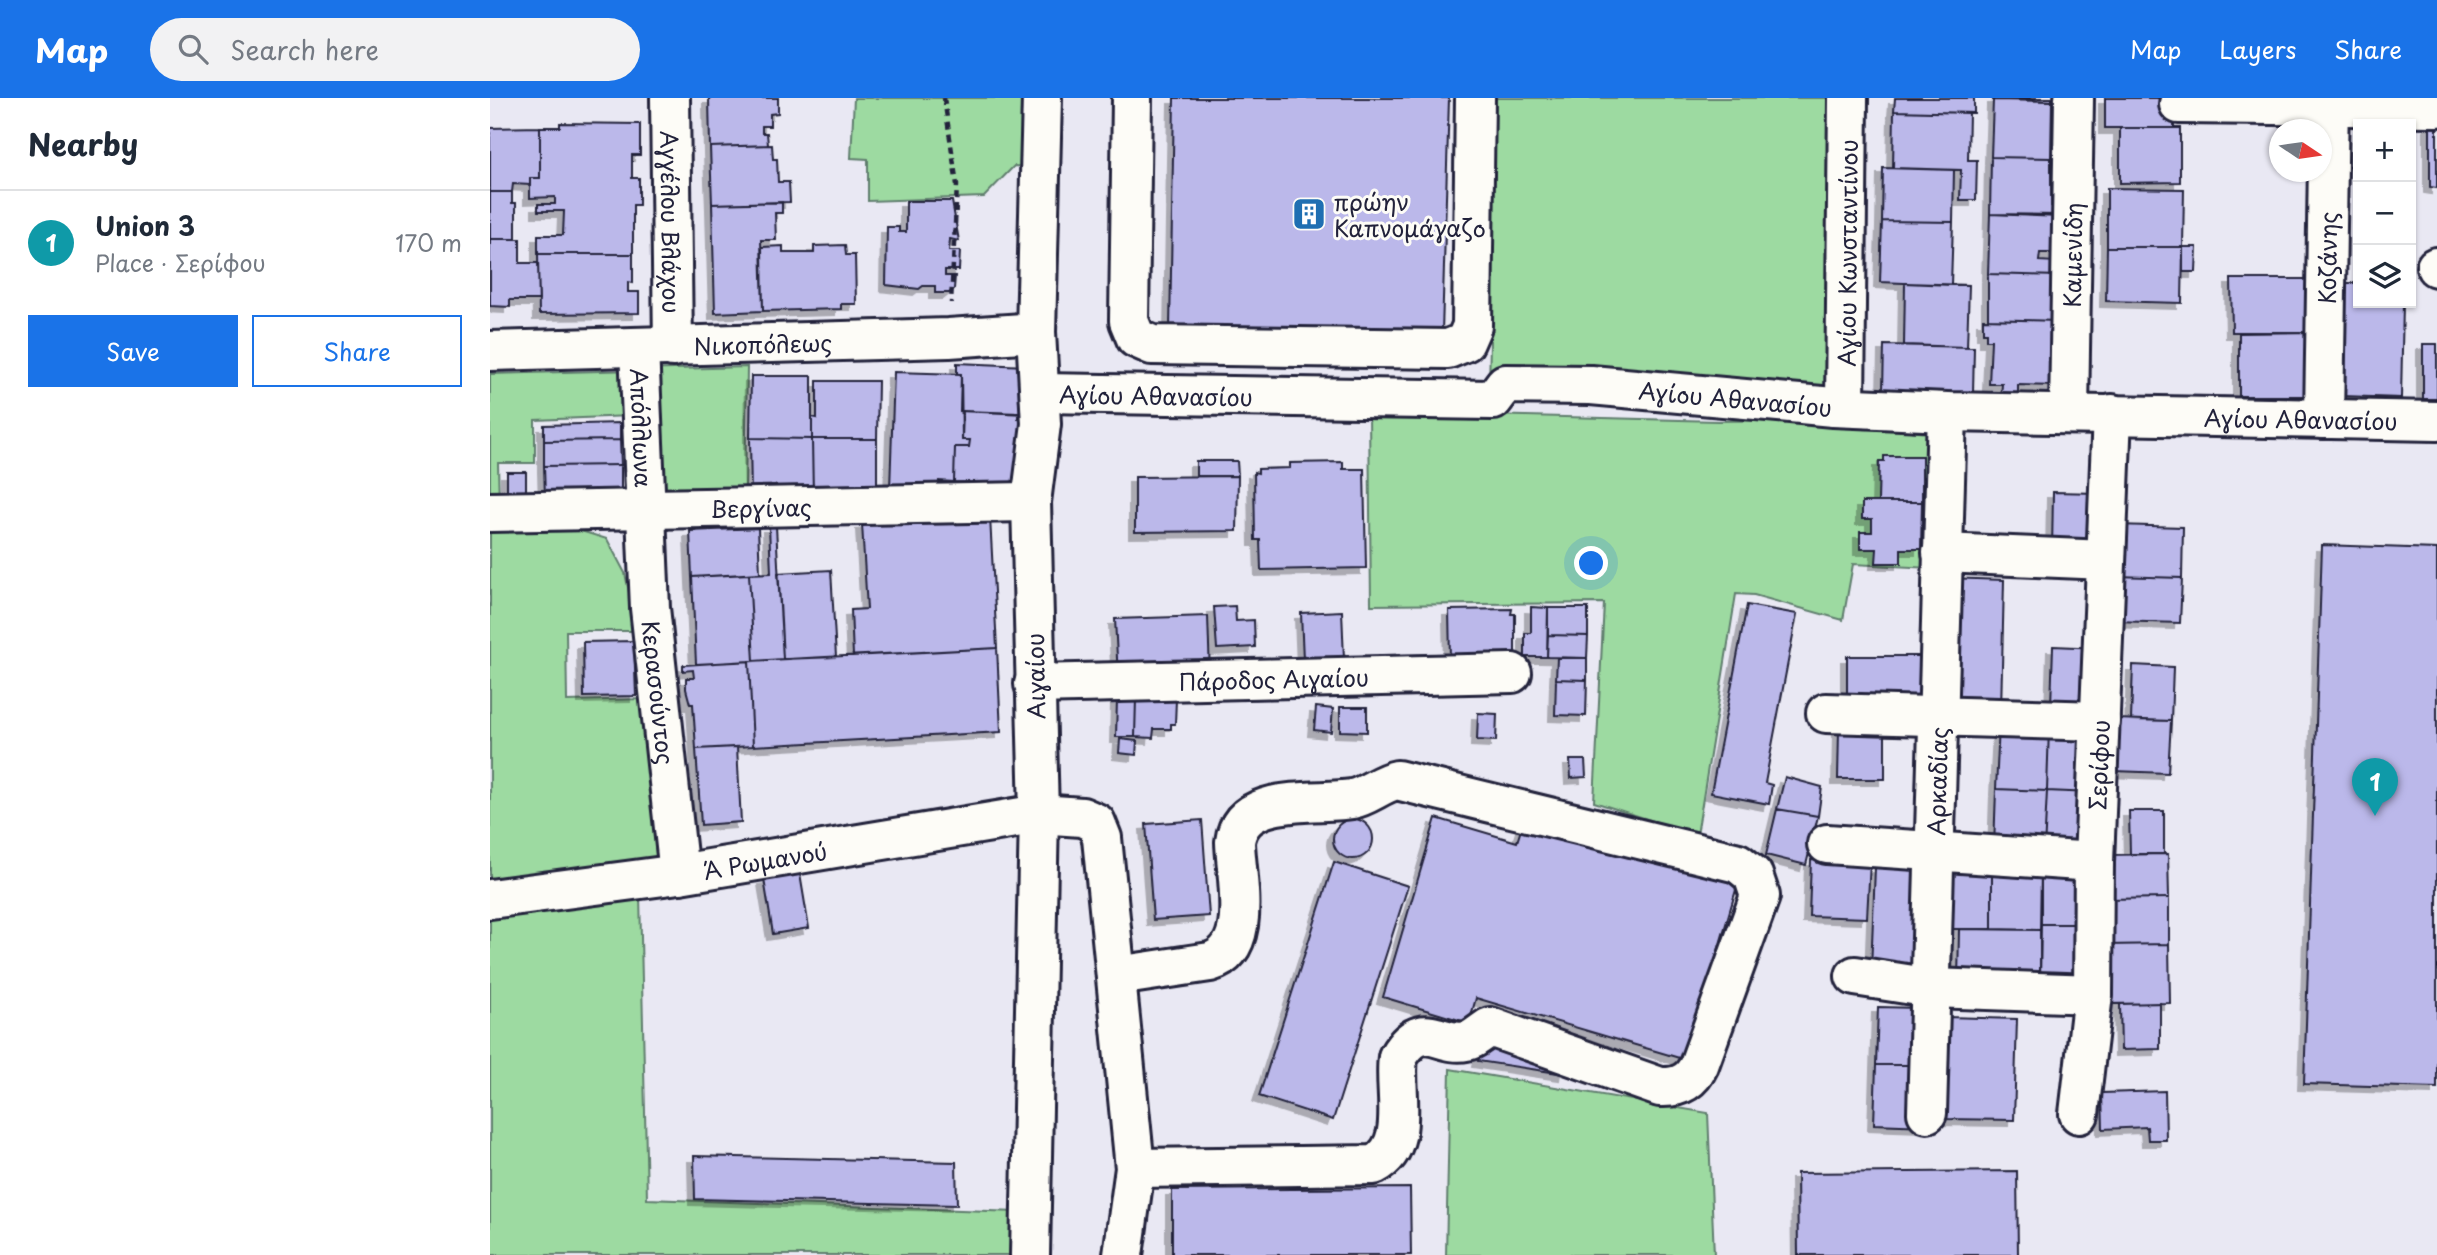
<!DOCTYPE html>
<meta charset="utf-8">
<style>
:root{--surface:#fff;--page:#f2f2f3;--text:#1f2937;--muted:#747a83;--line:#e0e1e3;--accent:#1a73e8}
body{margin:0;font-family:"Playpen Sans",sans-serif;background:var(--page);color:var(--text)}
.controls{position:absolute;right:21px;top:21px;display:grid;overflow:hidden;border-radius:0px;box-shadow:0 2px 5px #0004}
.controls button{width:63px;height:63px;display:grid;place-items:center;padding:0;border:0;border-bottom:2px solid var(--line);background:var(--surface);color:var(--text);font:35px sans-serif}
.compass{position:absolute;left:1779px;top:21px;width:63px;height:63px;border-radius:50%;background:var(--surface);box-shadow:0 2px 5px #0004;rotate:103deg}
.you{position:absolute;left:1102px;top:466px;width:24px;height:24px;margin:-18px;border:5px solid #fff;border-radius:50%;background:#1a73e8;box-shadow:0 0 0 10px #1a73e833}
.badge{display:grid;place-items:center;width:46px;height:46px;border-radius:50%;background:var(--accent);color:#fff;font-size:23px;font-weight:700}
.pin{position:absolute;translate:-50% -58px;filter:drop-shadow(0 2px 4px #0008)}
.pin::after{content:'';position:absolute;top:37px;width:24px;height:21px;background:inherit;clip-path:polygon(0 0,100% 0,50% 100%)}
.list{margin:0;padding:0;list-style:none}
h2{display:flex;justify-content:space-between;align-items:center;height:91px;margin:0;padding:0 28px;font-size:30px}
h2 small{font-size:23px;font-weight:400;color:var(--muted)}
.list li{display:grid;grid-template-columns:46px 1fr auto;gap:21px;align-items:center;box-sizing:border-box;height:105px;padding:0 28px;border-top:2px solid var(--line)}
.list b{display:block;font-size:26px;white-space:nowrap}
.list p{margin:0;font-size:23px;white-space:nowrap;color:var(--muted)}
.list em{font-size:23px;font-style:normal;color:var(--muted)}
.actions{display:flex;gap:14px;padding:21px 28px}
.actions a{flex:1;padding:16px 0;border:2px solid var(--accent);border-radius:0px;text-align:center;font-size:24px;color:var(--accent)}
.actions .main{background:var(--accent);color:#fff}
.icon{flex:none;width:38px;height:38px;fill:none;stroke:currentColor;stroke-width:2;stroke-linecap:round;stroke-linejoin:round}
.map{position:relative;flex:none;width:1947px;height:1157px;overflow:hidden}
header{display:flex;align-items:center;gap:42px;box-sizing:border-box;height:98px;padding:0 35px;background:var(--accent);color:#fff}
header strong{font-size:33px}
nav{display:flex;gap:38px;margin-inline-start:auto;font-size:24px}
.search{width:490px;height:63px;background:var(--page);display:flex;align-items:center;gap:18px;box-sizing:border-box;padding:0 24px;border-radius:38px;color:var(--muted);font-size:26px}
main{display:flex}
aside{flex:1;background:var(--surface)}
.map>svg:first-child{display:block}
.green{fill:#9ddaa1;stroke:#607e6e;stroke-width:2}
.building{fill:#bbb8ea;stroke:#22223b;stroke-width:2;filter:url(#shadow)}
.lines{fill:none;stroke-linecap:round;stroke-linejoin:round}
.minor-casing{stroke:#22223b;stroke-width:44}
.path{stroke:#22223b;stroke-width:4.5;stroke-dasharray:7 5;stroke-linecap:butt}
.minor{stroke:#fdfcf7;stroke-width:38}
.labels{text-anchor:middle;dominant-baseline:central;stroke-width:6;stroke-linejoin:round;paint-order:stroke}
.poi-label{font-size:23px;fill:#22223b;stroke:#fdfcf7;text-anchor:start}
.street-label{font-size:23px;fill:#22223b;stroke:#fdfcf7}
</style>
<header>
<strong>Map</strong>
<div class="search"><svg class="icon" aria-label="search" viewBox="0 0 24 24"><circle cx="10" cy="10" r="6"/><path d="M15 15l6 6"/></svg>Search here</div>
<nav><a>Map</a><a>Layers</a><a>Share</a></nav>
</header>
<main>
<aside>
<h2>Nearby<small></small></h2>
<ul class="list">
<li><span class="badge" style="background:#0f9aa8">1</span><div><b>Union 3</b><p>Place · Σερίφου</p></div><em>170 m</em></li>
</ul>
<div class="actions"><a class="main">Save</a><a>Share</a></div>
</aside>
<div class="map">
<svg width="1947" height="1157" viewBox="0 0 1947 1157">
<defs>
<filter id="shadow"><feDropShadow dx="-6" dy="6" stdDeviation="0" flood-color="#0004"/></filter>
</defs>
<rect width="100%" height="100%" fill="#e9e8f3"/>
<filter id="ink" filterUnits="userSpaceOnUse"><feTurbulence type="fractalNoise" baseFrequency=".0143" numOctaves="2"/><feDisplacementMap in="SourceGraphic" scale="14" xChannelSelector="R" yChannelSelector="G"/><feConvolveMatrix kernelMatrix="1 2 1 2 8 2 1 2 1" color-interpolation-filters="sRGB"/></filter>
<g filter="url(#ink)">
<path class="green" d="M 364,0 L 542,0 L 541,69 L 524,68 L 494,99 L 378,103 L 378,61 L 361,60 Z
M 1005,0 L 1345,0 L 1342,296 L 999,292 Z
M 257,269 L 255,398 L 166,401 L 163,317 L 45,322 L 45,365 L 8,365 L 9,406 L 0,406 L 0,276 Z
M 879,314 L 1228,323 L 1305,322 L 1439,335 L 1441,470 L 1363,466 L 1353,522 L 1264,497 L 1246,496 L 1207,737 L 1104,704 L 1114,505 L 881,507 Z
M 68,426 L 117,441 L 135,475 L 147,533 L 76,533 L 77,603 L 154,601 L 176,790 L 150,796 L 157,1101 L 527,1114 L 527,1157 L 0,1157 L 0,427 Z
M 960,971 L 1218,1015 L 1224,1157 L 956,1157 Z"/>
<path class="building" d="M 219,0 L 288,0 L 288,15 L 280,16 L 280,28 L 272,28 L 272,35 L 277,35 L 278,47 L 220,49 Z
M 684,0 L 959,0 L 952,234 L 680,231 Z
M 1405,0 L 1484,0 L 1484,15 L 1404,13 Z
M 1503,0 L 1562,0 L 1562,3 Z
M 1615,0 L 1684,0 L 1684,30 L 1615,30 Z
M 1503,2 L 1562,3 L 1561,60 L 1501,59 Z
M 1404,13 L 1479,15 L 1478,62 L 1487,62 L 1486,102 L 1470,102 L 1471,72 L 1403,70 Z
M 70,25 L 150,26 L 150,57 L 142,57 L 142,80 L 149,80 L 149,107 L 143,107 L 143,156 L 48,156 L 48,137 L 73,137 L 74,113 L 48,113 L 48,106 L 65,106 L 65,99 L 40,100 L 40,80 L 50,80 L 50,29 L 70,29 Z
M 1940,25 L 1947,25 L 1947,90 L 1940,89 Z
M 50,29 L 50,80 L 40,80 L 40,87 L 23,86 L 22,94 L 0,94 L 0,30 Z
M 1630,30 L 1690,30 L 1690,84 L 1630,85 Z
M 282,47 L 283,61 L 287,61 L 288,84 L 299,84 L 300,104 L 222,106 L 220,49 Z
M 1501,59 L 1561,60 L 1561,108 L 1570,108 L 1570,117 L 1500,116 Z
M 1393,70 L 1464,72 L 1463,124 L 1392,123 Z
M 1617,90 L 1694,91 L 1693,149 L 1617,149 Z
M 0,94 L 22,94 L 22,105 L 26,105 L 26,141 L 0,141 Z
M 416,103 L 462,103 L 469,143 L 460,141 L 459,153 L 470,153 L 469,172 L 455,172 L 455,178 L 465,178 L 464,191 L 459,195 L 445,195 L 445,188 L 433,188 L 429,191 L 396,187 L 397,129 L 409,129 L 409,134 L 416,134 Z
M 292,104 L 292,115 L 285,115 L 286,142 L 271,142 L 273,213 L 225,215 L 222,106 Z
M 1500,116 L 1570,119 L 1570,155 L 1550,155 L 1549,163 L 1569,164 L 1569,178 L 1498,176 Z
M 1392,123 L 1463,124 L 1461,187 L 1390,184 Z
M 0,141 L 30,141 L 30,165 L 48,165 L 49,202 L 20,202 L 20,209 L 0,208 Z
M 355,147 L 356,157 L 365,157 L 366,206 L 351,206 L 351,211 L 273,213 L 272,149 L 293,148 L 293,155 L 324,155 L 324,148 Z
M 1617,149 L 1693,149 L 1692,205 L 1616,203 Z
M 1693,149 L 1707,149 L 1706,174 L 1693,174 Z
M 48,156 L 143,156 L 143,185 L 138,184 L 138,194 L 149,194 L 149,215 L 49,216 Z
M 1498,176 L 1569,178 L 1568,223 L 1498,221 Z
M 1741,181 L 1829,181 L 1828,234 L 1742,234 Z
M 1415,185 L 1479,187 L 1477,249 L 1414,247 Z
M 1854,185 L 1868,185 L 1868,205 L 1913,205 L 1911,300 L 1852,298 Z
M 1493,221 L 1568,223 L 1569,288 L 1528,287 L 1528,299 L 1511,299 L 1512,286 L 1499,286 L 1501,242 L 1496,242 L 1496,235 L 1493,235 Z
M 1828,234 L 1828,298 L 1749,298 L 1749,235 Z
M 1933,246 L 1947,246 L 1947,301 L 1933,301 Z
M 1394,247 L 1484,249 L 1483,295 L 1393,293 Z
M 467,265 L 537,268 L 535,316 L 470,313 L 471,276 L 467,276 Z
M 404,274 L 471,276 L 472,342 L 480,342 L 479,349 L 465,349 L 464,384 L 449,383 L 449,392 L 400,391 Z
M 261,278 L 322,278 L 322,341 L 260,340 Z
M 327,283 L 388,283 L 387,341 L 322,341 L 322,319 L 327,320 Z
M 473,313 L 528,315 L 528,320 L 533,320 L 533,386 L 464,384 L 465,349 L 479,349 L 480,342 L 472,342 Z
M 130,325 L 130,342 L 54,343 L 54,327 Z
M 260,340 L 322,341 L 323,398 L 261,398 Z
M 322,341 L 387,341 L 387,397 L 323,398 Z
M 130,342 L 131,367 L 54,368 L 54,343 Z
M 1394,358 L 1432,358 L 1432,404 L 1388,404 L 1389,363 L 1394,363 Z
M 706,363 L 747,363 L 748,378 L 706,378 Z
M 853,364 L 853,371 L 874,371 L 876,470 L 771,472 L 770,442 L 765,442 L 764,374 L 768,375 L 768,371 L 800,370 L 800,365 Z
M 131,367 L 131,402 L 55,399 L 54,368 Z
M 17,374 L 36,374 L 36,397 L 17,397 Z
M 748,378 L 747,433 L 645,434 L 645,379 Z
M 1563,394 L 1609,395 L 1608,454 L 1562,453 Z
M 1372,404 L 1432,404 L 1431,451 L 1411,451 L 1411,465 L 1386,465 L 1387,451 L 1370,451 L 1370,434 L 1382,434 L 1382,421 L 1372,421 Z
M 500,419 L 507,550 L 363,558 L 361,512 L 377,511 L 372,426 Z
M 1627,427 L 1693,429 L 1692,480 L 1626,478 Z
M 279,428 L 286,428 L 293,561 L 264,563 L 259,476 L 281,475 Z
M 268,430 L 270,475 L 202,479 L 200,433 Z
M 1832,447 L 1947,451 L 1947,990 L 1814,986 Z
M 341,472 L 346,559 L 293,561 L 288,475 Z
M 259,476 L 264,563 L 206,566 L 202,479 Z
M 1626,478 L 1692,480 L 1690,525 L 1624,523 Z
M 1458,480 L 1514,482 L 1511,613 L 1455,611 Z
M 1257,507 L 1307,516 L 1275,685 L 1282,687 L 1279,706 L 1221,695 Z
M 745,508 L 746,523 L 764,522 L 765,549 L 727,551 L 724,509 Z
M 1041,509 L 1058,510 L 1057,559 L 1035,559 L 1035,535 L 1041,535 Z
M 1058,510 L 1098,510 L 1098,538 L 1058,537 Z
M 1022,511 L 1021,516 L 1025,516 L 1025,561 L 960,562 L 959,512 Z
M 852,513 L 854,561 L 813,562 L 811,515 Z
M 718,518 L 720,576 L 628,580 L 625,521 Z
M 1058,537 L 1098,538 L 1097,560 L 1057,559 Z
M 144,543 L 146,598 L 94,599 L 93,544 Z
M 1563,548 L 1610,550 L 1608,609 L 1561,608 Z
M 507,550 L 511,634 L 263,648 L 259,563 Z
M 1357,558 L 1436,558 L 1436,611 L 1357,611 Z
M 1067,560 L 1097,560 L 1097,582 L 1066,581 Z
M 259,563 L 263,648 L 206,651 L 203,606 L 200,606 L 196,591 L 196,580 L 204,580 L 203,572 L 193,573 L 193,567 Z
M 1643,567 L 1683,569 L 1681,623 L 1641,622 Z
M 1066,581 L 1097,582 L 1096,618 L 1065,617 Z
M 627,600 L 646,600 L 645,639 L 626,639 Z
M 646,600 L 686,601 L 685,626 L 681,626 L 681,631 L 664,631 L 663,640 L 645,639 Z
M 826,609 L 843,611 L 841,634 L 824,632 Z
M 850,609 L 877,609 L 877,634 L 850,633 Z
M 988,615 L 1007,616 L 1006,643 L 987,642 Z
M 1626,621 L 1681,623 L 1678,675 L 1624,673 Z
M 1509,627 L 1559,629 L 1557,693 L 1506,691 Z
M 1559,629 L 1604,631 L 1601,695 L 1557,693 Z
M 1349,630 L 1395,630 L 1395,681 L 1348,681 Z
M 630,641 L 647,643 L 646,657 L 629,655 Z
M 247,649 L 251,724 L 211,727 L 206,651 Z
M 1080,662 L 1095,662 L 1096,679 L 1081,680 Z
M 1295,679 L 1332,689 L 1328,718 L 1287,711 Z
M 1506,691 L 1557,693 L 1554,752 L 1504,750 Z
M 1557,693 L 1601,695 L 1599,754 L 1554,752 Z
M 1287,711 L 1328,718 L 1316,767 L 1276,757 Z
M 1639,713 L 1674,713 L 1674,756 L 1640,756 Z
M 946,720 L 1027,744 L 1034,722 L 1248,785 L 1196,962 L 986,900 L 979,925 L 893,899 Z
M843 741a20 20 0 1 1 40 0a20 20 0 1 1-40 0Z
M 712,722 L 719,818 L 663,822 L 656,726 Z
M 1678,756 L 1679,800 L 1615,801 L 1614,757 Z
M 1321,762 L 1380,764 L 1377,820 L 1319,818 Z
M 844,764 L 918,788 L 843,1022 L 769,998 Z
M 1385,769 L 1428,770 L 1424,873 L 1381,872 Z
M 1457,773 L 1502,773 L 1502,831 L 1456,831 Z
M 1502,773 L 1551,773 L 1550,832 L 1502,831 Z
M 1551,773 L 1597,773 L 1596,826 L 1551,826 Z
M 310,776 L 319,830 L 283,836 L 274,781 Z
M 1679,800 L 1679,846 L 1615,847 L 1615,801 Z
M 1551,826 L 1596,826 L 1596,885 L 1550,884 Z
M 1469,831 L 1550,832 L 1550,884 L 1468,884 Z
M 1679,846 L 1680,905 L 1616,906 L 1615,847 Z
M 1670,905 L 1670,951 L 1631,952 L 1630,906 Z
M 1388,909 L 1430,910 L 1428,967 L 1386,967 Z
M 1456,919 L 1527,921 L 1524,1022 L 1453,1021 Z
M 992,944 L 1078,958 L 1075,976 L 988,963 Z
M 1386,967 L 1428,967 L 1436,1028 L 1384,1026 Z
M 1675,993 L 1676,1042 L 1658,1042 L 1657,1029 L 1613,1031 L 1612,995 Z
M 204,1058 L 466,1064 L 467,1107 L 205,1101 Z
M 1527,1073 L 1528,1157 L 1308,1157 L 1307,1075 Z
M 920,1090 L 921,1157 L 682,1157 L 682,1092 Z"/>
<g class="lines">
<defs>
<g id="minor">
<path id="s1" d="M 180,0 L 183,249"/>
<path d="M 642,0 L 639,223 L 646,240 L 662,247 L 958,251 L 975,244 L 982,228 L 985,0"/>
<path d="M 1689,6 L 1947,9"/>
<path d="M 1946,169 L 1947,169"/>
<path id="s2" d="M 149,250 L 160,510 L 189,776"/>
<path id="s3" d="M 0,253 L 459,240 L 546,234"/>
<path id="s4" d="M 550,295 L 1003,302 L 1015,286 L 1101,287 L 1343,309 L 1457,314 L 1947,323"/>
<path id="s5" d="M 1355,309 L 1358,0"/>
<path id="s6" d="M 1579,315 L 1584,0"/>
<path id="s7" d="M 1834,321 L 1839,0"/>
<path id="s8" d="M 0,414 L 541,404"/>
<path d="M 1452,455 L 1616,462"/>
<path id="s9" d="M 544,586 L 1022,575"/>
<path d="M 1336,615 L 1610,623"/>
<path d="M 1337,746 L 1604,764"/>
<path id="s10" d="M 0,801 L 189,776 L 549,716 L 592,719 L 606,725 L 612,740 L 645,1070 L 633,1157"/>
<path d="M 627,878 L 720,864 C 764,851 746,781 745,744 C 751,694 825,707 862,701 C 878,698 891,685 907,682 L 1248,765 L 1263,777 L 1270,798 L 1209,967 C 1201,984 1188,990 1170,989 L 1000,929 C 993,933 984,942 976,943 C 950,949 932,918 908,959 C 903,994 922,1047 884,1067 L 645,1070"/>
<path d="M 1365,878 L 1442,890 L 1603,896"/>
<path id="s11" d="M 1437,1015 L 1457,314"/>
<path id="s12" d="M 1589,1016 L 1603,896 L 1604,764 L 1622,316"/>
<path d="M 540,1157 L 549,716 L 541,404 L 551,326 L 546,234 L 552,0"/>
</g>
</defs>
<use href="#minor" class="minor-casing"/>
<path class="path" d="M 454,0 L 467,87 L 461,205"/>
<use href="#minor" class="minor"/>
</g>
</g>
<defs>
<symbol id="building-square" viewBox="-11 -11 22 22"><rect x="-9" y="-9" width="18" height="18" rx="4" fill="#1f6fb2" stroke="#fdfcf7"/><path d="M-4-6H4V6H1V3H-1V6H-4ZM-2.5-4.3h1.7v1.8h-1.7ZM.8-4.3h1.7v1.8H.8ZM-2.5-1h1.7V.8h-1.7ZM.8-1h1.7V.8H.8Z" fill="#fff"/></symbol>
</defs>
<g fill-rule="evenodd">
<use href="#building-square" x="800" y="97" width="38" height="38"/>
</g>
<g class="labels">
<g class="poi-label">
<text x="844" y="103">πρώην<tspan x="844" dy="26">Καπνομάγαζο</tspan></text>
</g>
<g class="street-label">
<text stroke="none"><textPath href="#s1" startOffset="124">Αγγέλου Βλάχου</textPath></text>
<text stroke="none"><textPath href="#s5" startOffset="154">Αγίου Κωνσταντίνου</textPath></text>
<text stroke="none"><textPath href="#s6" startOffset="158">Καμενίδη</textPath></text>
<text stroke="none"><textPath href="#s7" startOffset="161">Κοζάνης</textPath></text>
<text stroke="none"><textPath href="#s3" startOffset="273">Νικοπόλεως</textPath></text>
<text stroke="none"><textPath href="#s4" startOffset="116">Αγίου Αθανασίου</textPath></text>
<text stroke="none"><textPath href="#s4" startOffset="704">Αγίου Αθανασίου</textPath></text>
<text stroke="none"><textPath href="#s4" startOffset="1270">Αγίου Αθανασίου</textPath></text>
<text stroke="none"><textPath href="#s2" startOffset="80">Απόλλωνα</textPath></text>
<text stroke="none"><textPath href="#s8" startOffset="271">Βεργίνας</textPath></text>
<text transform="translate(545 578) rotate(-91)">Αιγαίου</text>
<text stroke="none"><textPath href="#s9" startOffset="240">Πάροδος Αιγαίου</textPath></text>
<text stroke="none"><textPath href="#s2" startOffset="345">Κερασούντος</textPath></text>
<text stroke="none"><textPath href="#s12" startOffset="350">Σερίφου</textPath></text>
<text stroke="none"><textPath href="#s11" startOffset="332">Αρκαδίας</textPath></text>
<text stroke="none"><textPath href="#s10" startOffset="278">Α΄ Ρωμανού</textPath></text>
</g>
</g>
</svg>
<div class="controls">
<button>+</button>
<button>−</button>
<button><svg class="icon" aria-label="layers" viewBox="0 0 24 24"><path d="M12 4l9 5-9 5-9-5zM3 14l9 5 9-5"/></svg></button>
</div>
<svg class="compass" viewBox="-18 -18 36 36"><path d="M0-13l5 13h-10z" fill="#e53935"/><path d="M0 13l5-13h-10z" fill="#747a83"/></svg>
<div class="you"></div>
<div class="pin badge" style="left:1885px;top:718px;background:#0f9aa8">1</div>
</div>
</main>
